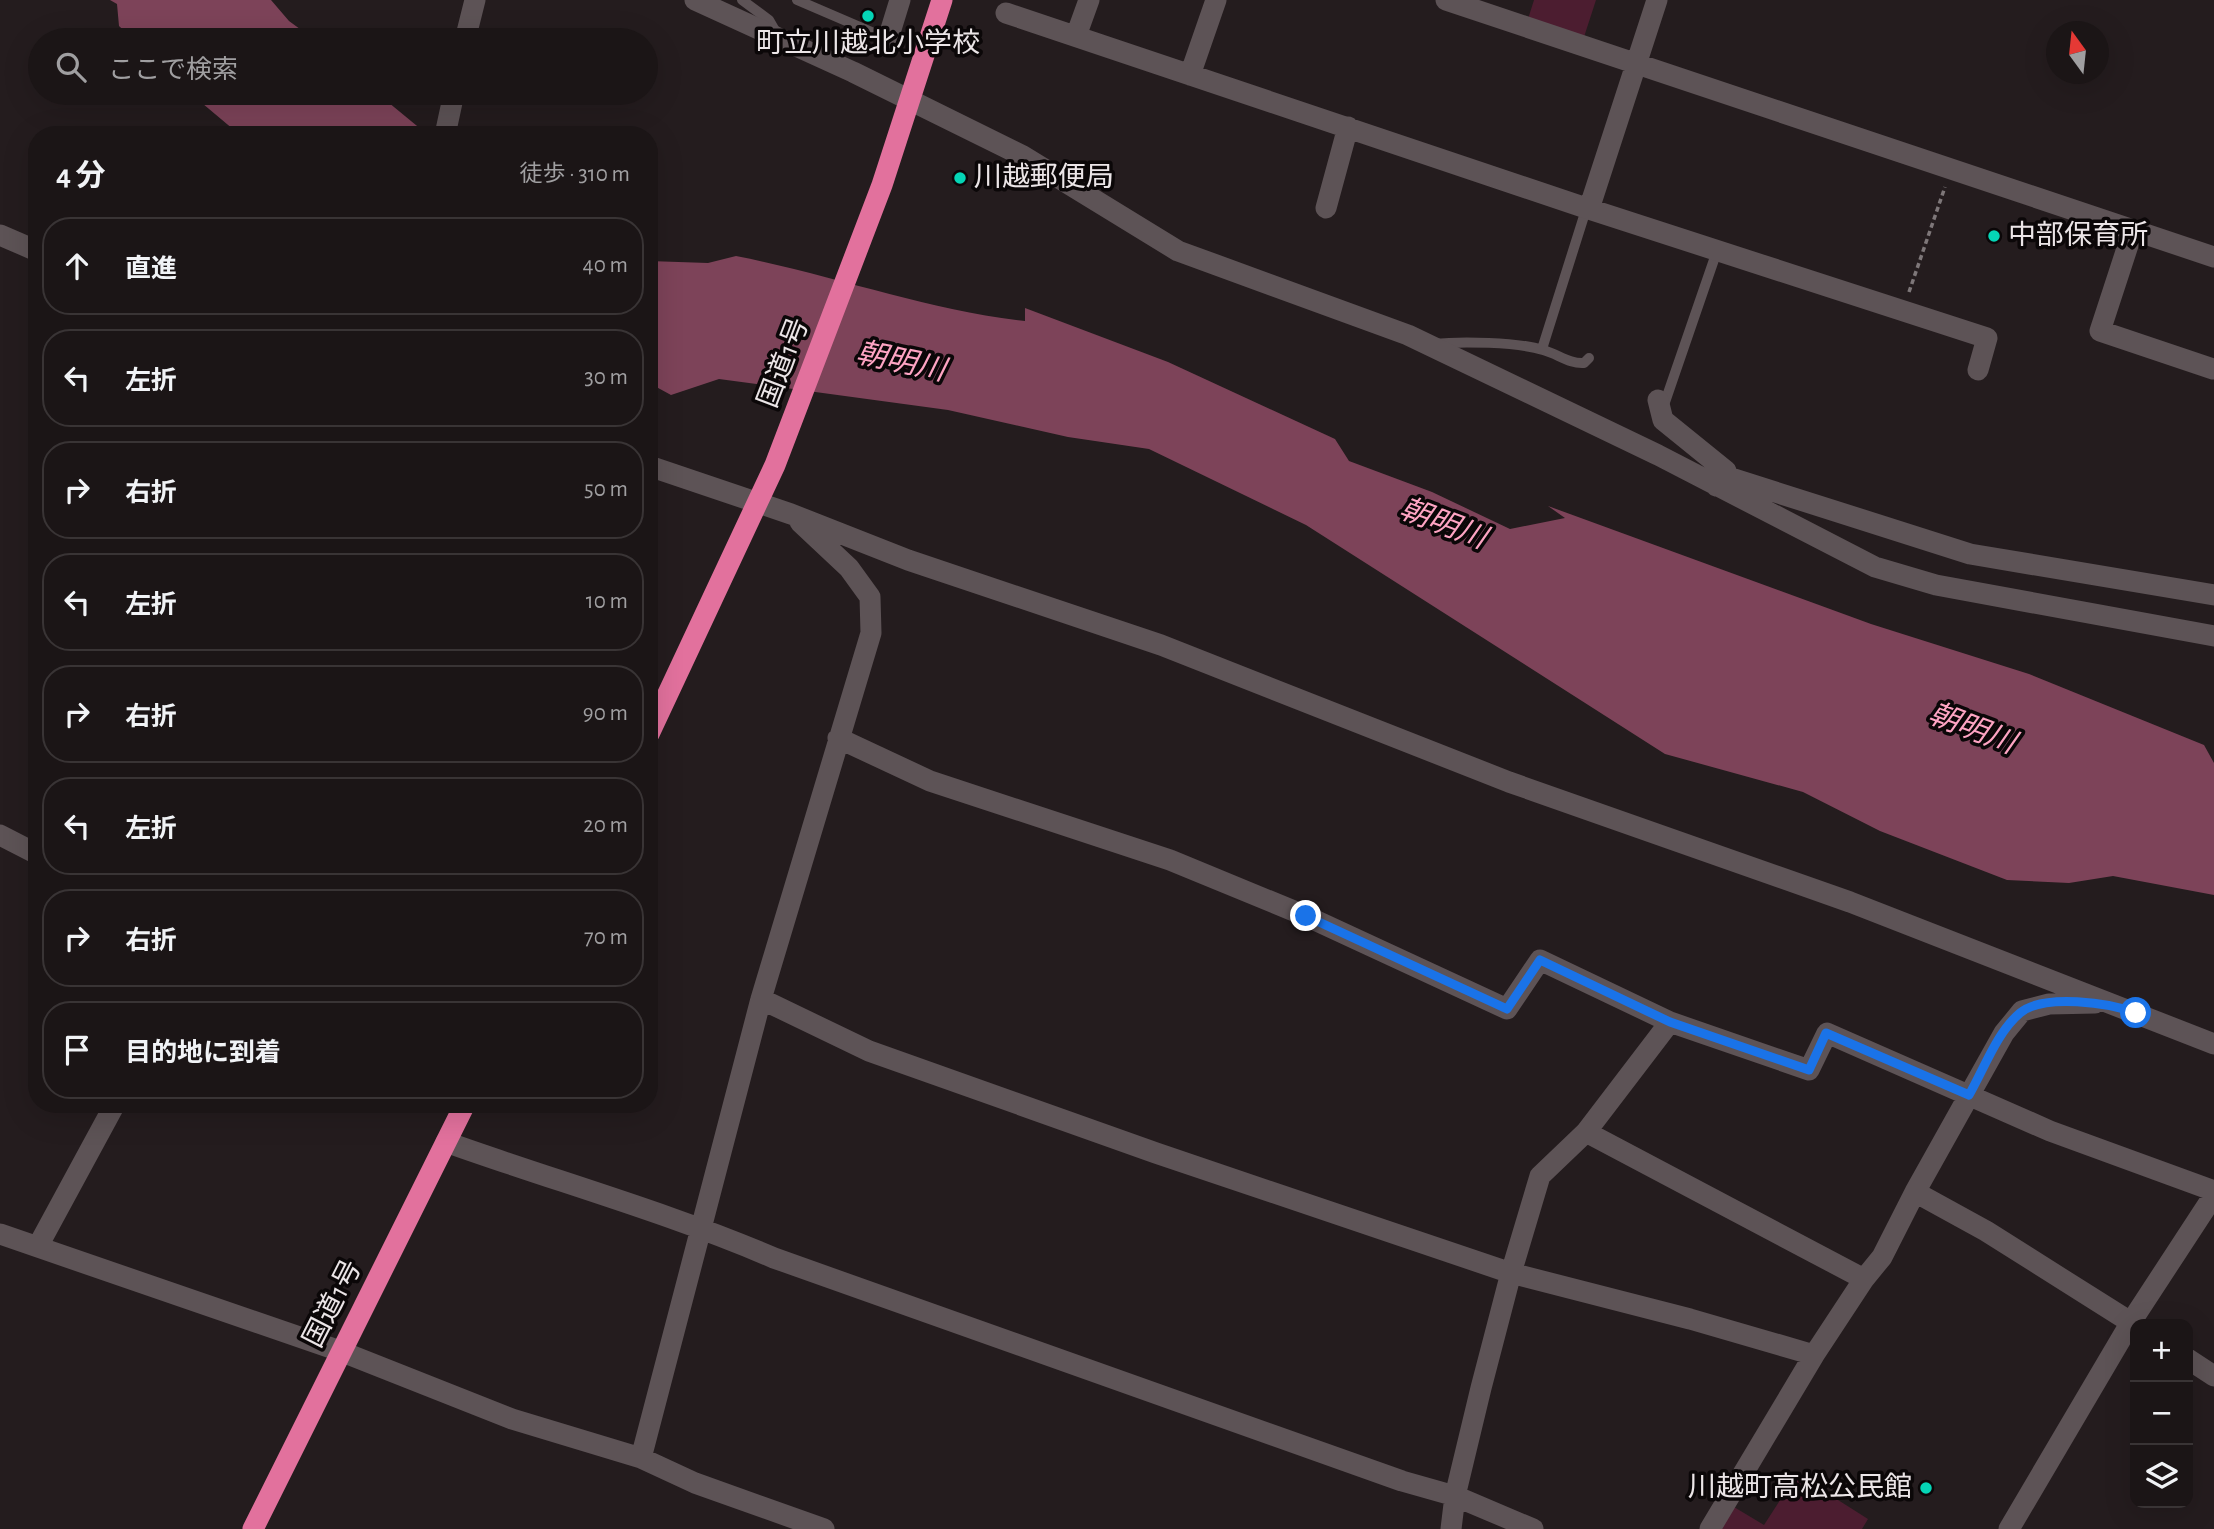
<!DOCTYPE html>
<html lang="ja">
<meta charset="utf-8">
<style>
:root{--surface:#1b1516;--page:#241e1f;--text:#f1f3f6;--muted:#a09fa1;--line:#393435}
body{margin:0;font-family:"Alegreya Sans","Noto Sans JP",sans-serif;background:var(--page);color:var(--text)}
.controls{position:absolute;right:21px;bottom:21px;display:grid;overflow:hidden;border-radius:14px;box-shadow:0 7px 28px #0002}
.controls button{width:63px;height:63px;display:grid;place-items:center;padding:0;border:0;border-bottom:2px solid var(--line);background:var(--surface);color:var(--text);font:35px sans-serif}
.compass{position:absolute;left:2046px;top:21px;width:63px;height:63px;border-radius:50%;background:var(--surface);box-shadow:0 7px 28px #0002;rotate:345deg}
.stop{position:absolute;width:21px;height:21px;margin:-16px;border:5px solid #1a73e8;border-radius:50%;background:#fff}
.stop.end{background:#1a73e8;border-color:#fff;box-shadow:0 2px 7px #0008}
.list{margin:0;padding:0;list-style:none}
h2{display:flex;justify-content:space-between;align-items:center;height:91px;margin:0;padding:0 28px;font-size:30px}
h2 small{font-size:23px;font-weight:400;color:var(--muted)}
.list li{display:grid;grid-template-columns:46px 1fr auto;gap:21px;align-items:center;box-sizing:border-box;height:98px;margin:0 14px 14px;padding:0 14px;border:2px solid var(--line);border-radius:28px}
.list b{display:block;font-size:26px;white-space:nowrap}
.list em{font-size:23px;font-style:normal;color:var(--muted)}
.icon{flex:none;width:38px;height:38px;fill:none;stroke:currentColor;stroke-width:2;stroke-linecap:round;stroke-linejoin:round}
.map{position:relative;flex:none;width:2214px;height:1529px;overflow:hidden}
.search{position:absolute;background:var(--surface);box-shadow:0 7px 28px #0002;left:28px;top:28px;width:630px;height:77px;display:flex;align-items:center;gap:18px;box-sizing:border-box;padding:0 24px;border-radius:38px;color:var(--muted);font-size:26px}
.panel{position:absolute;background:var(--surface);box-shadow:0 7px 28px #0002;left:28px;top:126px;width:630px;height:987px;border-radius:28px}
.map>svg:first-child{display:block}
.green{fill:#4c1d30}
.water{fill:#7d4359}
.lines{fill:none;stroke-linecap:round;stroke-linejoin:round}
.path{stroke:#7e7779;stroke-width:3.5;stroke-dasharray:5 3.5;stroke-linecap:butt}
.lane{stroke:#5d5356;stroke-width:10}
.street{stroke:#5d5356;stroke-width:21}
.highway{stroke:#e2719d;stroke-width:21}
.route{stroke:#1a73e8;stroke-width:9}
.poi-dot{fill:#05d5b6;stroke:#0b0708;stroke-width:2.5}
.labels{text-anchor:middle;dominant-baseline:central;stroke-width:7;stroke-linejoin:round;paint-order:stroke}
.poi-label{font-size:28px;fill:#ebe5e7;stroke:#0b0708;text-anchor:start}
.street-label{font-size:28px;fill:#ebe5e7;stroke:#0b0708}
.water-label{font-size:30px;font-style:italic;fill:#fea4c3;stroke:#0b0708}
</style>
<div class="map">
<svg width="2214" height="1529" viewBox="0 0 2214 1529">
<rect width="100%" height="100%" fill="#241c1e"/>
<path class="green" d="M 1534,0 L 1596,0 L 1584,37 L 1528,19 Z
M 1797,1474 L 1868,1519 L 1862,1529 L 1720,1529 L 1734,1507 L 1764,1525 Z"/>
<path class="water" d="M 110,0 L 271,0 L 289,21 L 315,40 L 134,40 L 119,26 L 117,4 Z
M 190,93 L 377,93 L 428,135 L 240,135 Z
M 736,256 C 833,275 927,310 1025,321 L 1025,308 L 1168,362 L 1335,439 L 1349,461 L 1432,492 L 1510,529 L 1565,518 L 1548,506 L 1871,624 L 2029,674 L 2204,745 L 2214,763 L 2214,895 L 2113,876 L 2069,883 L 2007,880 L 1880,831 L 1803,792 L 1665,754 L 1306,525 L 1149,449 L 1068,437 L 948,410 L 719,379 L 671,395 L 649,383 L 649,261 L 708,263 Z"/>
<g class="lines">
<path class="path" d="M 1909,292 L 1945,187"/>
<path class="lane" d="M 742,0 L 769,20 L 777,34
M 797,0 L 888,39
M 1434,344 C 1460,341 1518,342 1543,350 C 1558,354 1569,364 1584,363 L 1589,358
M 1542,349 L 1584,216 L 1589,209
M 1665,402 L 1717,251"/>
<path class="street" d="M 695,0 L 853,72 L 1023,156 L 1178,251 L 1408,335 L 1658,455 L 1875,567 L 1936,585 L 2214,636
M 1446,0 L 2214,257
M 1006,13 L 1589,209 L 1987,338 L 1978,370
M 1076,36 L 1089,0
M 888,39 L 900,0
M 465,40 L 475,0
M 1190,75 L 1216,0
M 445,135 L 454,93
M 1326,208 L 1348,127
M 1589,209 L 1657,0
M 2133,230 L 2100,331 L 2213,369
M 0,235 L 37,251
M 1658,400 L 1663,420 L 1726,471 L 1728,477
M 649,466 L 791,514 L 908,560 L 1161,645 L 1509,782 L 1850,902 L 2214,1044
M 1716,486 L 1728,477 L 1970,554 L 2214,595
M 838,738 L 930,781 L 1170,860 L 1306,916 L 1507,1009 L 1540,960 L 1670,1022 L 1809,1070 L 1827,1033 L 2050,1131 L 2214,1191
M 0,835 L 37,854
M 761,999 L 869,1051 L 1156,1153 L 1511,1273 L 1690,1319 L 1814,1355
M 1586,1132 L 1864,1279
M 446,1142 C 555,1181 667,1212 774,1258 L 1402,1481 L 1455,1496 L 1533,1529
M 1915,1192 L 2004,1033 L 2022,1011 L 2049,1004 L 2095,1003
M 0,1234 L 340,1351 L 512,1419 L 641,1458 L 695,1483 L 824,1529
M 38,1246 L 115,1104
M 2188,1359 L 2214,1376
M 641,1458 L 761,999 L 871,633 L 870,597 L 849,568 L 800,522
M 1451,1529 L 1455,1496 L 1481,1388 L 1511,1273 L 1540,1176 L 1586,1132 L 1670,1022
M 1710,1529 L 1814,1355 L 1864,1279 L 1882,1257 L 1915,1192 L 1986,1231 L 2135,1325
M 2009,1529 L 2131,1322 L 2214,1195"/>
<path class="highway" d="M 649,734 L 775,465 L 882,185 L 942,0
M 253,1529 L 465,1104"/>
</g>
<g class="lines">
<path class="route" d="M 1306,916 L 1507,1009 L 1540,960 L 1670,1022 L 1809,1070 L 1826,1033 L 1969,1095 C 1984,1069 1997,1032 2020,1013 C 2044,993 2110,1003 2136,1013"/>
</g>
<g class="poi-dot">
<circle cx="868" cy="16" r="7"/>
<circle cx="960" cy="178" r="7"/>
<circle cx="1994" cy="236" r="7"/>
<circle cx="1926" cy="1488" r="7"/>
</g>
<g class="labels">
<g class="poi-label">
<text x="868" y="44" text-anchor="middle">町立川越北小学校</text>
<text x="974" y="178">川越郵便局</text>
<text x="2008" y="236">中部保育所</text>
<text x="1912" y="1488" text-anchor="end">川越町高松公民館</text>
</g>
<g class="street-label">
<text transform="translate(784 363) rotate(-69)">国道1号</text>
<text transform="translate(333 1304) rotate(-63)">国道1号</text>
</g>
<g class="water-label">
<text transform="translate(901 362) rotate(12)">朝明川</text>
<text transform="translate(1443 524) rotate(21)">朝明川</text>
<text transform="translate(1972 729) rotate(21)">朝明川</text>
</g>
</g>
</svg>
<div class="controls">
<button>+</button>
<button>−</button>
<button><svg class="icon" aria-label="layers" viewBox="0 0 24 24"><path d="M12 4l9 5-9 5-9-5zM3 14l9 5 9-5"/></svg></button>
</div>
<svg class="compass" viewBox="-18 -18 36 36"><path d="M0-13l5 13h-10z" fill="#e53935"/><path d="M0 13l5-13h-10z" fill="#a09fa1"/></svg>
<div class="stop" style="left:2136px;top:1013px"></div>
<div class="stop end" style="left:1306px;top:916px"></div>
<div class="search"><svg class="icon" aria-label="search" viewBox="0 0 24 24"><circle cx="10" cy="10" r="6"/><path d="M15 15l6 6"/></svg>ここで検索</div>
<section class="panel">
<h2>4 分<small>徒歩 · 310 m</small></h2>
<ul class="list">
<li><svg class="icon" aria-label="ahead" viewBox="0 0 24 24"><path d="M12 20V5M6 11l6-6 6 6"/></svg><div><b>直進</b></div><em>40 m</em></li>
<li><svg class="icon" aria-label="left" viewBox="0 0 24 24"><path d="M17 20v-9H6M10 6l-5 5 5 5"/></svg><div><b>左折</b></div><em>30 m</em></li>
<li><svg class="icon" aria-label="right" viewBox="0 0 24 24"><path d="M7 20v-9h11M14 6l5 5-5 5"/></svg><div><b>右折</b></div><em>50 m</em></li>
<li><svg class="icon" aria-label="left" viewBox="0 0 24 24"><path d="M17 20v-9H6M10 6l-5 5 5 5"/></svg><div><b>左折</b></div><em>10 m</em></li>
<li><svg class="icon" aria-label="right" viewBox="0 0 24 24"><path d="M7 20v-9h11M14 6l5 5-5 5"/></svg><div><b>右折</b></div><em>90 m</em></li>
<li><svg class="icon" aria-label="left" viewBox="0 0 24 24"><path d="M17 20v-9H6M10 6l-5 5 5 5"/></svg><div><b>左折</b></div><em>20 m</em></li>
<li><svg class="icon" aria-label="right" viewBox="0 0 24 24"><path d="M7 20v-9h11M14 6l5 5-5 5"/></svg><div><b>右折</b></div><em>70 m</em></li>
<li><svg class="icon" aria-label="arrive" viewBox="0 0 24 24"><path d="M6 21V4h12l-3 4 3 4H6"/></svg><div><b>目的地に到着</b></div></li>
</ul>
</section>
</div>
